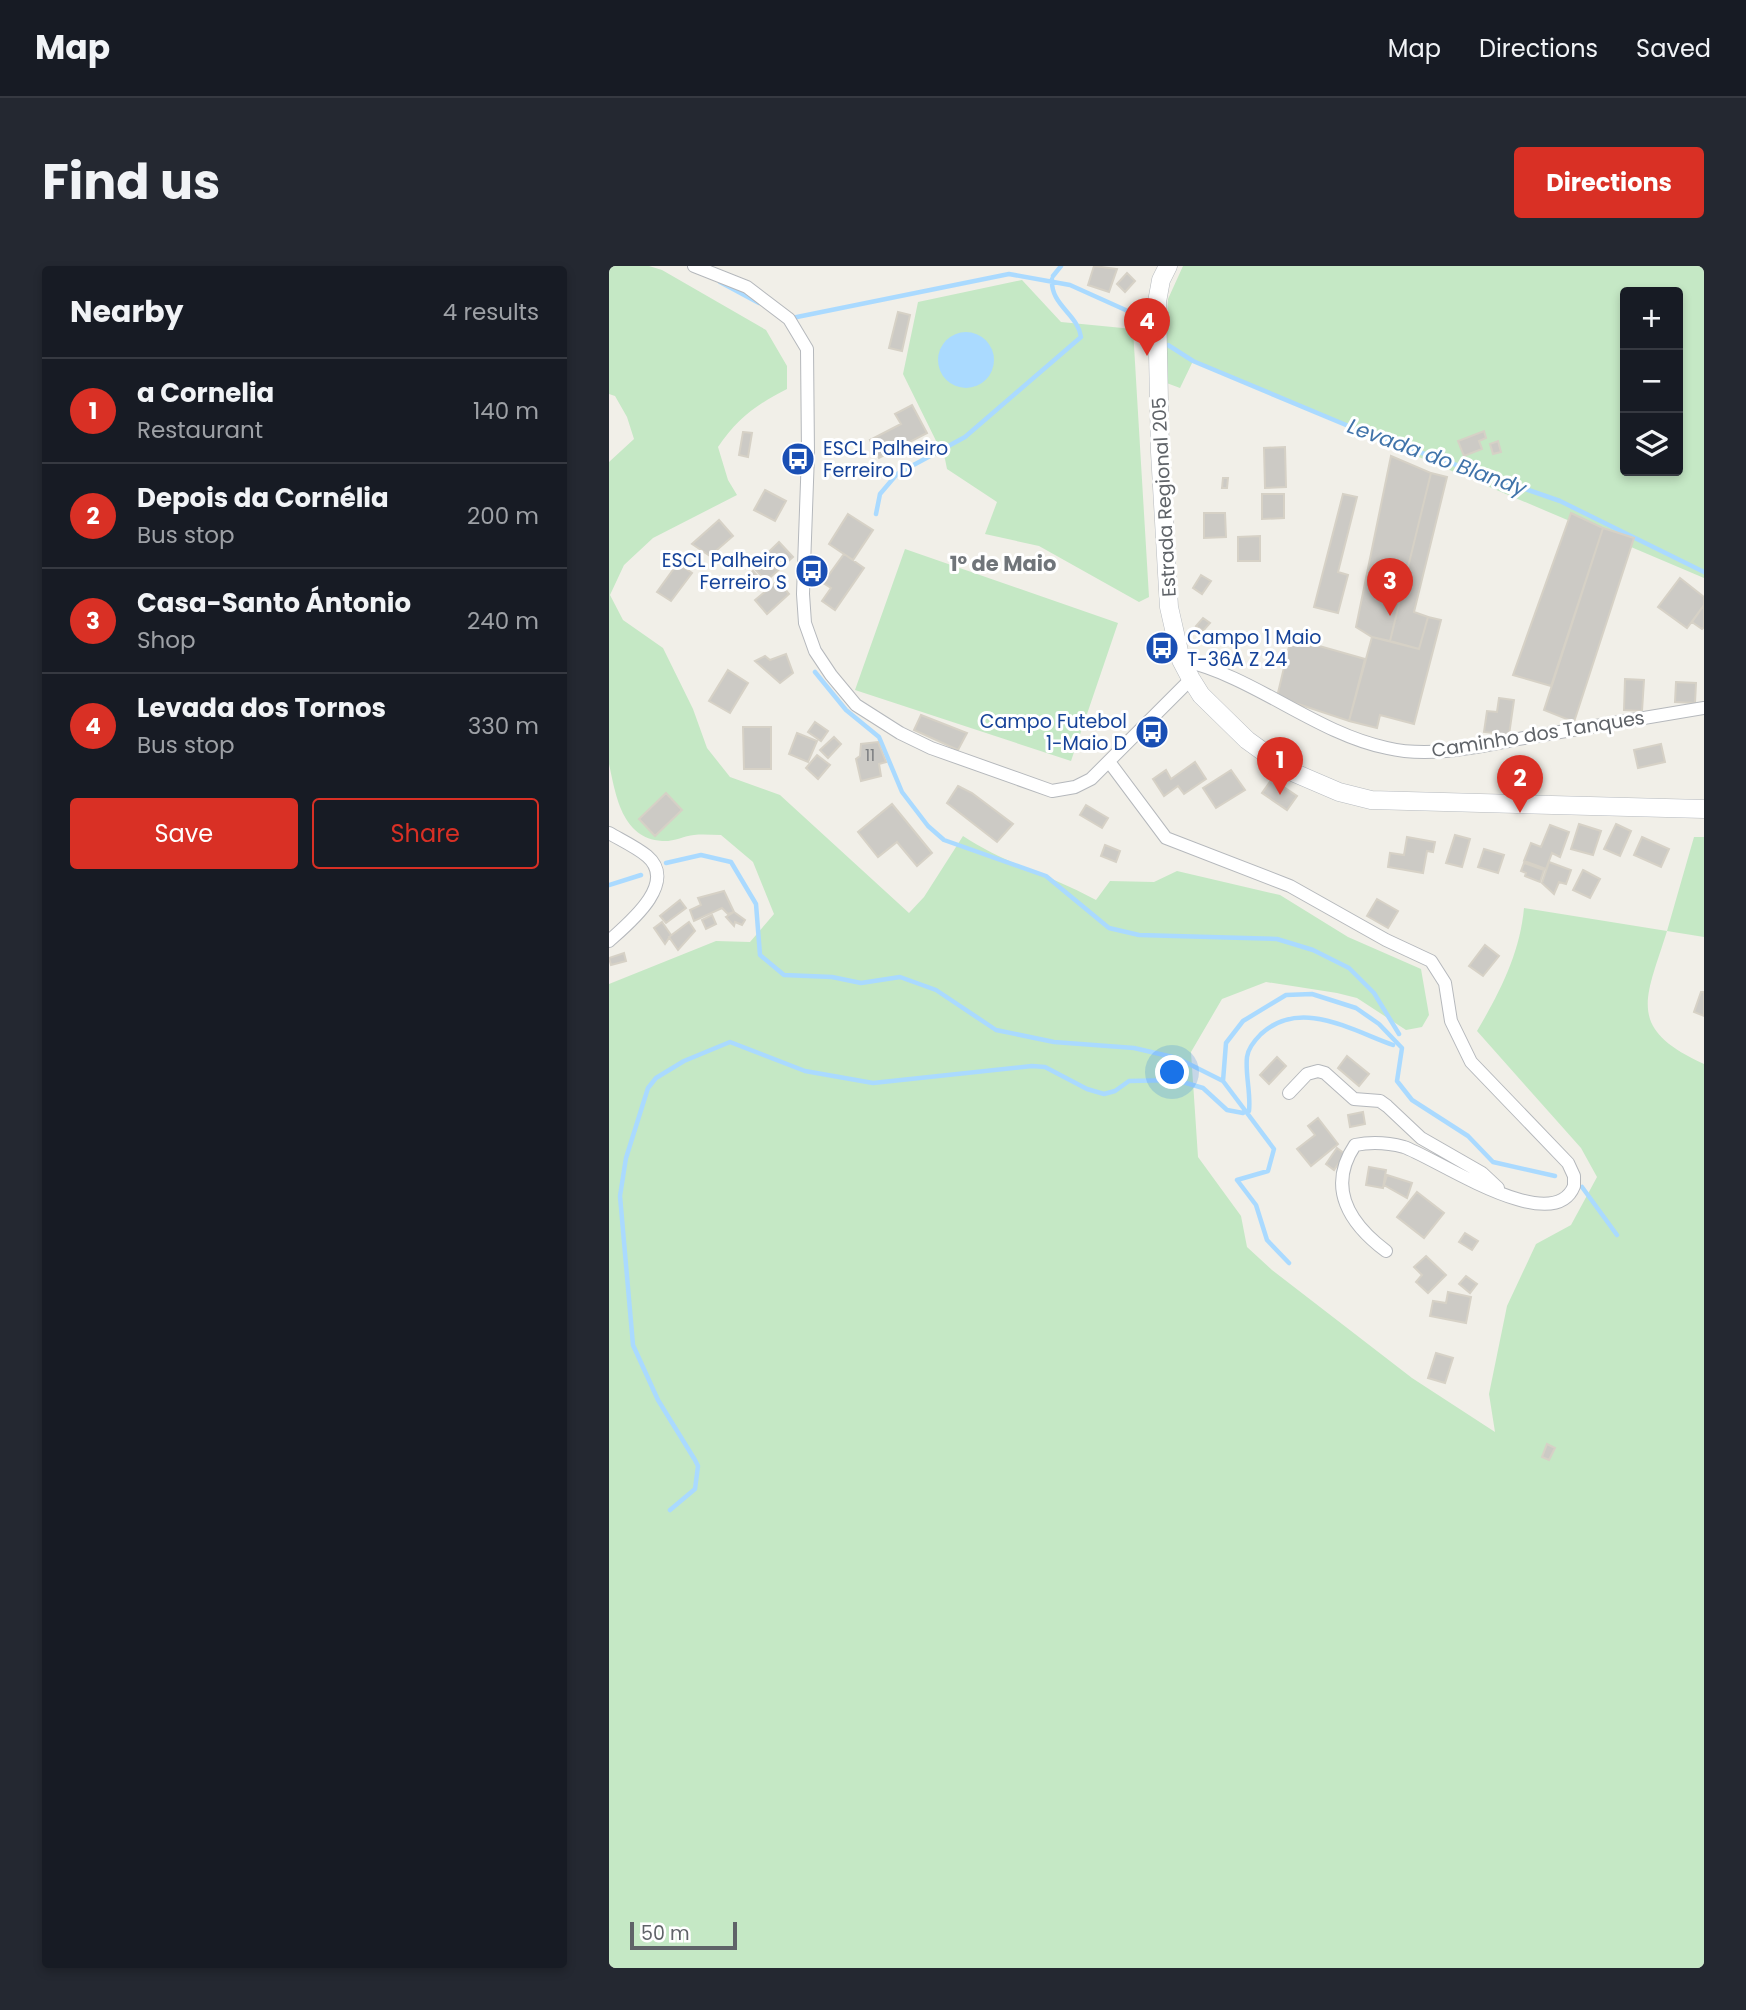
<!DOCTYPE html>
<meta charset="utf-8">
<style>
:root{--surface:#171b24;--page:#242831;--text:#f1f3f6;--muted:#9ea1a6;--line:#363941;--accent:#d93025}
body{margin:0;font-family:Poppins,sans-serif;background:var(--page);color:var(--text)}
.controls{position:absolute;right:21px;top:21px;display:grid;overflow:hidden;border-radius:7px;box-shadow:0 4px 10px #0003}
.controls button{width:63px;height:63px;display:grid;place-items:center;padding:0;border:0;border-bottom:2px solid var(--line);background:var(--surface);color:var(--text);font:35px sans-serif}
.scale{position:absolute;left:21px;bottom:18px;width:107px;box-sizing:border-box;padding-left:7px;border:4px solid #5f6368;border-top:0;font-size:19px;line-height:24px;white-space:nowrap;color:#5f6368;-webkit-text-stroke:5px #fff;paint-order:stroke}
.you{position:absolute;left:564px;top:807px;width:24px;height:24px;margin:-18px;border:5px solid #fff;border-radius:50%;background:#1a73e8;box-shadow:0 0 0 10px #1a73e833}
.badge{display:grid;place-items:center;width:46px;height:46px;border-radius:50%;background:var(--accent);color:#fff;font-size:23px;font-weight:700}
.pin{position:absolute;translate:-50% -58px;filter:drop-shadow(0 2px 4px #0008)}
.pin::after{content:'';position:absolute;top:37px;width:24px;height:21px;background:inherit;clip-path:polygon(0 0,100% 0,50% 100%)}
.list{margin:0;padding:0;list-style:none}
h2{display:flex;justify-content:space-between;align-items:center;height:91px;margin:0;padding:0 28px;font-size:30px}
h2 small{font-size:23px;font-weight:400;color:var(--muted)}
.list li{display:grid;grid-template-columns:46px 1fr auto;gap:21px;align-items:center;box-sizing:border-box;height:105px;padding:0 28px;border-top:2px solid var(--line)}
.list b{display:block;font-size:26px;white-space:nowrap}
.list p{margin:0;font-size:23px;white-space:nowrap;color:var(--muted)}
.list em{font-size:23px;font-style:normal;color:var(--muted)}
.actions{display:flex;gap:14px;padding:21px 28px}
.actions a{flex:1;padding:16px 0;border:2px solid var(--accent);border-radius:7px;text-align:center;font-size:24px;color:var(--accent)}
.actions .main{background:var(--accent);color:#fff}
.icon{flex:none;width:38px;height:38px;fill:none;stroke:currentColor;stroke-width:2;stroke-linecap:round;stroke-linejoin:round}
.map{position:relative;flex:none;width:1095px;height:1702px;overflow:hidden;border-radius:7px}
header{display:flex;align-items:center;gap:42px;box-sizing:border-box;height:98px;padding:0 35px;background:var(--surface);border-bottom:2px solid var(--line)}
header strong{font-size:33px}
nav{display:flex;gap:38px;margin-inline-start:auto;font-size:24px}
.intro{display:flex;align-items:center;justify-content:space-between;box-sizing:border-box;height:168px;padding:0 42px}
h1{margin:0;font-size:49px}
.button{padding:18px 32px;border-radius:7px;background:var(--accent);color:#fff;font-size:24px;font-weight:700}
main{display:flex;gap:42px;padding:0 42px}
aside{flex:1;background:var(--surface);border-radius:7px;box-shadow:0 4px 10px #0003}
.map>svg:first-child{display:block}
.green{fill:#c5e8c5;fill-rule:evenodd}
.water{fill:#aadaff}
.lines{fill:none;stroke-linecap:round;stroke-linejoin:round}
.stream{stroke:#aadaff;stroke-width:4.5}
.building{fill:#cccac5;stroke:#d6d1c6;stroke-width:2}
.street-casing{stroke:#b5b8bc;stroke-width:14}
.secondary-casing{stroke:#b6babf;stroke-width:19}
.street{stroke:#fff;stroke-width:12}
.secondary{stroke:#fff;stroke-width:18}
.labels{text-anchor:middle;dominant-baseline:central;stroke-width:6;stroke-linejoin:round;paint-order:stroke}
.number-label{font-size:16px;fill:#7a7d7f}
.transit-label{font-size:19px;fill:#164399;stroke:#fff;text-anchor:start}
.street-label{font-size:19px;fill:#5f6368;stroke:#fff}
.water-label{font-size:21px;font-style:italic;fill:#4174aa;stroke:#fff}
.neighbourhood-label{font-size:21px;font-weight:bold;fill:#70757a;stroke:#fff}
</style>
<header>
<strong>Map</strong>
<nav><a>Map</a><a>Directions</a><a>Saved</a></nav>
</header>
<div class="intro"><h1>Find us</h1><a class="button">Directions</a></div>
<main>
<aside>
<h2>Nearby<small>4 results</small></h2>
<ul class="list">
<li><span class="badge">1</span><div><b>a Cornelia</b><p>Restaurant</p></div><em>140 m</em></li>
<li><span class="badge">2</span><div><b>Depois da Cornélia</b><p>Bus stop</p></div><em>200 m</em></li>
<li><span class="badge">3</span><div><b>Casa-Santo Ántonio</b><p>Shop</p></div><em>240 m</em></li>
<li><span class="badge">4</span><div><b>Levada dos Tornos</b><p>Bus stop</p></div><em>330 m</em></li>
</ul>
<div class="actions"><a class="main">Save</a><a>Share</a></div>
</aside>
<div class="map">
<svg width="1095" height="1702" viewBox="0 0 1095 1702">
<rect width="100%" height="100%" fill="#f1efe8"/>
<path class="green" d="M 0,0 L 40,0 L 53,4 L 157,64 L 178,100 L 178,123 C 148,138 128,153 109,181 L 119,214 L 128,229 L 44,272 L 15,299 L 1,329 L 14,354 L 54,382 L 84,443 L 98,482 L 121,511 L 171,529 L 300,647 L 315,631 L 354,570 C 396,598 444,610 487,634 L 501,615 L 545,616 L 568,605 L 671,629 L 739,671 L 812,703 L 820,749 L 813,761 L 797,764 L 748,732 L 728,727 L 657,716 L 613,733 L 582,786 L 589,891 L 632,950 L 638,981 L 663,1004 L 803,1112 L 886,1166 L 880,1128 L 898,1040 L 927,978 L 962,959 L 988,911 L 972,882 L 868,765 C 891,726 911,687 915,642 L 1058,665 L 1085,571 L 1095,571 L 1095,671 L 1058,665 C 1037,733 1016,762 1095,798 L 1095,1702 L 0,1702 L 0,718 L 107,675 L 141,676 L 165,648 L 144,596 L 112,569 C 103,569 94,568 85,569 C 75,570 64,576 53,575 C 13,572 7,530 0,498 L 0,196 L 25,173 L 18,151 L 6,130 L 0,128 Z
M 574,0 L 1095,0 L 1095,312 L 584,95 L 571,122 L 555,116 L 559,33 ZM 1016,26 L 1069,26 L 1069,205 L 1016,205 Z
M 413,14 L 452,56 L 524,63 L 540,331 L 530,336 L 430,280 L 376,268 L 388,236 L 338,203 L 336,193 L 294,108 L 309,36 Z
M 296,283 L 509,357 L 462,495 L 246,424 Z"/>
<path class="water" d="M329 94a28 28 0 1 1 56 0a28 28 0 1 1-56 0Z"/>
<g class="lines">
<path class="stream" d="M 444,10 L 452,0
M 111,16 L 150,37
M 183,52 L 400,8 L 461,19 L 521,46
M 559,79 L 584,95 L 761,169 L 951,235 L 1095,306
M 267,248 L 271,228 L 288,208 L 356,171 L 472,71 C 469,48 441,39 443,13
M 206,406 L 237,444 L 270,471 L 293,526 L 319,560 L 335,574 L 437,610 L 500,662 L 530,669 L 668,673 L 704,684 L 740,702 L 765,727 L 790,768
M 57,597 L 92,589 L 122,596 L 147,638 L 151,689 L 175,709 L 223,711 L 252,717 L 291,711 L 327,724 L 387,764 L 445,776 L 525,782 L 568,792 L 614,815 L 665,883 L 659,905 L 628,914 L 647,939 L 658,974 L 680,997
M 0,619 L 32,609
M 614,815 L 617,777 L 634,755 L 677,729 L 703,728 L 747,742 L 770,758 L 793,782 L 788,815 L 803,834 L 859,870 L 884,896 L 946,910
M 640,845 C 642,827 636,808 638,791 C 639,782 646,774 652,768 C 691,732 742,764 784,779
M 973,921 L 1008,969
M 61,1244 L 86,1223 L 89,1200 L 86,1194 L 49,1134 L 24,1079 L 11,930 L 17,892 L 39,822 L 47,812 L 75,795 L 121,776 L 196,805 L 264,817 L 423,800 L 436,801 L 478,823 L 495,828 L 506,825 L 520,815 L 567,814 L 594,822 L 618,844 L 634,847"/>
</g>
<path class="building" d="M 485,0 L 508,3 L 500,26 L 479,19 Z
M 518,7 L 526,15 L 516,26 L 508,18 Z
M 289,46 L 301,49 L 293,85 L 280,82 Z
M 303,139 L 318,167 L 270,192 L 261,174 L 292,158 L 286,148 Z
M 875,165 L 877,172 L 870,175 L 873,183 L 855,190 L 849,175 Z
M 134,166 L 143,167 L 139,191 L 130,189 Z
M 889,175 L 892,186 L 884,188 L 881,178 Z
M 676,181 L 677,221 L 656,222 L 655,182 Z
M 782,190 L 822,207 L 781,375 L 763,371 L 747,361 Z
M 822,207 L 838,211 L 805,346 L 819,351 L 810,383 L 781,375 Z
M 614,212 L 619,212 L 618,222 L 613,222 Z
M 156,224 L 177,235 L 166,255 L 145,244 Z
M 653,228 L 675,228 L 675,252 L 653,253 Z
M 734,228 L 748,231 L 729,306 L 739,309 L 729,347 L 705,341 Z
M 595,247 L 616,247 L 617,271 L 595,272 Z
M 962,247 L 994,262 L 942,420 L 904,409 Z
M 239,248 L 264,264 L 244,294 L 220,278 Z
M 110,254 L 124,270 L 101,290 L 83,278 Z
M 994,262 L 1025,272 L 965,456 L 935,444 Z
M 651,270 L 651,295 L 629,295 L 629,271 Z
M 170,276 L 184,291 L 157,315 L 144,301 Z
M 235,288 L 255,302 L 226,344 L 213,335 L 222,322 L 214,317 Z
M 69,297 L 83,307 L 62,335 L 48,326 Z
M 144,305 L 152,314 L 141,324 L 133,315 Z
M 592,309 L 602,315 L 593,328 L 584,322 Z
M 1071,312 L 1095,331 L 1095,339 L 1078,362 L 1049,341 Z
M 169,315 L 180,328 L 158,348 L 146,334 Z
M 1095,339 L 1095,361 L 1093,363 L 1083,356 Z
M 819,351 L 832,354 L 805,458 L 771,449 L 768,462 L 740,455 L 763,371 L 810,383 Z
M 594,352 L 601,357 L 594,365 L 587,360 Z
M 682,372 L 756,393 L 740,455 L 668,431 Z
M 177,388 L 184,407 L 171,417 L 146,395 L 156,390 L 161,394 Z
M 119,404 L 139,417 L 121,447 L 100,435 Z
M 1016,413 L 1035,414 L 1033,445 L 1015,444 Z
M 1067,416 L 1087,417 L 1086,437 L 1066,436 Z
M 890,432 L 905,434 L 900,469 L 875,466 L 878,445 L 888,446 Z
M 312,449 L 358,467 L 349,484 L 305,464 Z
M 206,456 L 219,465 L 212,475 L 199,466 Z
M 134,461 L 162,461 L 162,503 L 135,503 Z
M 188,467 L 208,475 L 199,496 L 180,488 Z
M 225,471 L 232,478 L 219,492 L 211,484 Z
M 269,476 L 277,496 L 270,498 L 272,510 L 252,515 L 247,493 L 251,490 L 252,478 Z
M 1052,478 L 1056,496 L 1029,502 L 1025,484 Z
M 208,489 L 221,499 L 209,513 L 197,502 Z
M 586,496 L 597,513 L 575,528 L 569,520 L 555,530 L 544,513 L 557,504 L 562,513 Z
M 622,504 L 636,524 L 607,542 L 594,522 Z
M 663,513 L 688,530 L 678,544 L 653,527 Z
M 349,520 L 363,527 L 404,558 L 388,576 L 338,537 Z
M 57,527 L 73,544 L 46,570 L 30,553 Z
M 283,538 L 323,587 L 308,600 L 288,576 L 269,591 L 249,566 Z
M 477,539 L 499,552 L 493,562 L 471,549 Z
M 970,558 L 992,565 L 984,589 L 962,583 Z
M 1007,558 L 1022,565 L 1011,590 L 995,583 Z
M 941,559 L 960,566 L 951,591 L 943,587 L 937,603 L 915,595 L 922,577 L 932,581 Z
M 846,569 L 861,573 L 853,601 L 837,597 Z
M 798,571 L 826,576 L 824,586 L 818,585 L 814,607 L 779,601 L 781,587 L 795,589 Z
M 1033,571 L 1060,583 L 1052,601 L 1025,589 Z
M 496,579 L 511,585 L 507,596 L 492,590 Z
M 875,583 L 895,589 L 889,607 L 869,601 Z
M 940,596 L 962,604 L 957,618 L 950,616 L 945,628 L 933,617 Z
M 915,597 L 935,604 L 931,616 L 916,610 L 917,607 L 912,605 Z
M 974,604 L 991,613 L 981,632 L 964,624 Z
M 115,625 L 125,646 L 119,648 L 113,642 L 85,655 L 81,644 L 92,639 L 89,632 Z
M 768,633 L 789,645 L 779,662 L 758,650 Z
M 71,634 L 77,642 L 57,657 L 51,650 Z
M 125,646 L 136,654 L 133,659 L 126,656 L 125,660 L 117,651 Z
M 103,649 L 107,658 L 97,663 L 93,654 Z
M 53,656 L 62,669 L 56,678 L 45,662 Z
M 80,656 L 86,665 L 69,684 L 60,671 Z
M 876,679 L 890,690 L 874,710 L 860,700 Z
M 15,687 L 17,695 L 2,699 L 0,692 Z
M 1092,726 L 1095,726 L 1095,750 L 1085,746 Z
M 738,790 L 760,808 L 750,820 L 729,802 Z
M 668,791 L 677,800 L 660,818 L 651,809 Z
M 754,846 L 756,858 L 741,861 L 739,849 Z
M 709,852 L 729,878 L 702,900 L 688,883 L 706,869 L 699,860 Z
M 728,882 L 736,888 L 725,904 L 717,898 Z
M 760,901 L 777,904 L 774,922 L 757,919 Z
M 778,909 L 803,917 L 798,932 L 775,919 Z
M 808,926 L 835,947 L 815,972 L 788,951 Z
M 856,967 L 869,975 L 863,984 L 850,976 Z
M 817,990 L 837,1009 L 819,1027 L 807,1016 L 813,1009 L 805,1001 Z
M 857,1010 L 868,1018 L 861,1027 L 850,1018 Z
M 839,1026 L 862,1031 L 857,1057 L 821,1050 L 824,1035 L 837,1037 Z
M 827,1087 L 844,1092 L 836,1117 L 819,1112 Z
M 938,1178 L 946,1182 L 940,1194 L 933,1191 Z"/>
<g class="lines">
<defs>
<path id="street" d="M 85,0 L 138,21 L 180,53 L 198,83 L 199,188 L 194,328 L 196,357 L 206,385 L 222,409 L 247,439 L 291,467 L 322,482 L 443,525 L 466,521 L 482,513 L 582,413
M 572,394 C 645,410 706,467 778,482 C 824,493 875,479 921,471 C 979,461 1037,452 1095,442
M 501,497 L 557,572 L 681,620 L 777,674 L 822,695 L 836,717 L 842,755 L 862,796 L 959,897 L 965,910 L 965,920 C 944,973 827,892 795,881 C 780,877 761,876 746,879 C 717,922 741,958 777,985
M 0,567 C 12,574 27,581 38,590 C 70,617 19,658 0,675
M 680,827 L 698,808 L 709,805 L 716,807 L 745,833 L 771,835 L 778,840 L 812,872 L 873,907 L 889,922"/>
<path id="secondary" d="M 559,0 L 552,14 L 548,36 L 551,186 L 560,341 L 572,394 L 582,413 L 592,429 L 638,474 L 681,505 L 730,526 L 762,534 L 1095,543"/>
</defs>
<use href="#street" class="street-casing"/>
<use href="#secondary" class="secondary-casing"/>
<use href="#street" class="street"/>
<use href="#secondary" class="secondary"/>
</g>
<defs>
<symbol id="bus-disc" viewBox="-11 -11 22 22"><circle r="9.5" fill="#1a4fb4" stroke="#fff"/><path d="M-5-6H5V4H4V6H2V4H-2V6H-4V4H-5ZM-3.5-4V0h7V-4ZM-3.5 1.2v1.5H-2V1.2ZM2 1.2v1.5H3.5V1.2Z" fill="#fff"/></symbol>
</defs>
<g fill-rule="evenodd">
<use href="#bus-disc" x="170" y="174" width="38" height="38"/>
<use href="#bus-disc" x="184" y="286" width="38" height="38"/>
<use href="#bus-disc" x="534" y="363" width="38" height="38"/>
<use href="#bus-disc" x="524" y="447" width="38" height="38"/>
</g>
<g class="labels">
<g class="number-label">
<text x="261" y="489">11</text>
</g>
<g class="transit-label">
<text x="214" y="182">ESCL Palheiro<tspan x="214" dy="22">Ferreiro D</tspan></text>
<text x="178" y="294" text-anchor="end">ESCL Palheiro<tspan x="178" dy="22">Ferreiro S</tspan></text>
<text x="578" y="371">Campo 1 Maio<tspan x="578" dy="22">T-36A Z 24</tspan></text>
<text x="518" y="455" text-anchor="end">Campo Futebol<tspan x="518" dy="22">1-Maio D</tspan></text>
</g>
<g class="street-label">
<text transform="translate(555 231) rotate(-93)">Estrada Regional 205</text>
<text transform="translate(929 468) rotate(-9)">Caminho dos Tanques</text>
</g>
<g class="water-label">
<text transform="translate(828 191) rotate(20)">Levada do Blandy</text>
</g>
<g class="neighbourhood-label">
<text x="394" y="297">1º de Maio</text>
</g>
</g>
</svg>
<div class="controls">
<button>+</button>
<button>−</button>
<button><svg class="icon" aria-label="layers" viewBox="0 0 24 24"><path d="M12 4l9 5-9 5-9-5zM3 14l9 5 9-5"/></svg></button>
</div>
<div class="scale">50 m</div>
<div class="you"></div>
<div class="pin badge" style="left:671px;top:529px">1</div>
<div class="pin badge" style="left:911px;top:547px">2</div>
<div class="pin badge" style="left:781px;top:350px">3</div>
<div class="pin badge" style="left:538px;top:90px">4</div>
</div>
</main>
